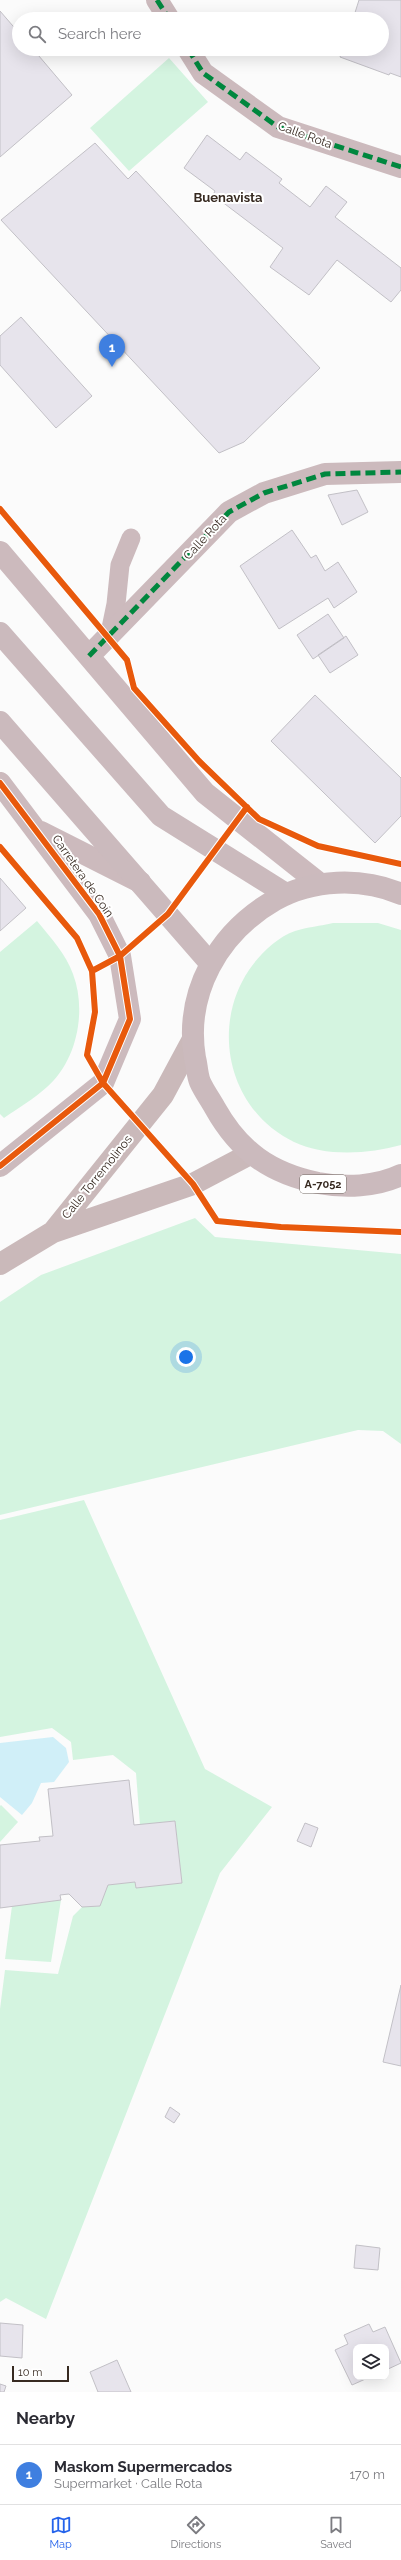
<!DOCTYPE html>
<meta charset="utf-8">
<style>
:root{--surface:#fff;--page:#f2f2f3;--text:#2b2b33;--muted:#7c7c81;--line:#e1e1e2;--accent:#2563eb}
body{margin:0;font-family:Raleway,sans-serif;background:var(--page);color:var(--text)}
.controls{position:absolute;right:12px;bottom:12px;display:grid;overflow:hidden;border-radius:8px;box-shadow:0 4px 16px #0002}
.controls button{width:36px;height:36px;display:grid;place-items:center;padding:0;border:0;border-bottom:1px solid var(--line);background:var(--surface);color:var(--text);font:20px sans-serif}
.scale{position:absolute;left:12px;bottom:10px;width:57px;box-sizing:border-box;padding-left:4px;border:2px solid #372a21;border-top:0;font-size:11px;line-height:14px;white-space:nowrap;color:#372a21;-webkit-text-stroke:3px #fff;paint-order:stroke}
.you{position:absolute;left:186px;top:1357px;width:14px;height:14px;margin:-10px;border:3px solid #fff;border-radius:50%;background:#1a73e8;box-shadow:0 0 0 6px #1a73e833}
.badge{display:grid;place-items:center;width:26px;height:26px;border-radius:50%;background:var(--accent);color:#fff;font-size:13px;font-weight:700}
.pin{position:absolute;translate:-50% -33px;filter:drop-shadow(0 1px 2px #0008)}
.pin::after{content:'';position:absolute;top:21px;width:14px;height:12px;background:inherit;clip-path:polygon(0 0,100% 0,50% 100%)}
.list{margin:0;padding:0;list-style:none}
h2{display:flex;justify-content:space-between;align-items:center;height:52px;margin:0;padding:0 16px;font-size:17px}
h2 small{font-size:13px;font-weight:400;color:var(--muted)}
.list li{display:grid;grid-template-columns:26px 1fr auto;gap:12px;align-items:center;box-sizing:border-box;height:60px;padding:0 16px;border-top:1px solid var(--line)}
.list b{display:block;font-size:15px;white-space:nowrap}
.list p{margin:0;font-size:13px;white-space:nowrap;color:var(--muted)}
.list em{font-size:13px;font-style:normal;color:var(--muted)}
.icon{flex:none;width:22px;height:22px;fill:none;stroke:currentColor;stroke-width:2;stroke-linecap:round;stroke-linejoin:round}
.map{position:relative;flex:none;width:401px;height:2392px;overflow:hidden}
.search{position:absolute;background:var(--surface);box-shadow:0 4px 16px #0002;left:12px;right:12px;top:12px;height:44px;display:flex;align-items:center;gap:10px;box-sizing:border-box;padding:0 14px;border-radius:22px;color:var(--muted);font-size:15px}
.sheet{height:112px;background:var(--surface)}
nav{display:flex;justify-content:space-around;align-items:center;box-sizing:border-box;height:56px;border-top:1px solid var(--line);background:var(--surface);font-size:11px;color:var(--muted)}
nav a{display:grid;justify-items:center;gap:2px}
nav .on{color:var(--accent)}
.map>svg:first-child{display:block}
.green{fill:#d4f4e0}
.water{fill:#d0eff8}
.building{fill:#e7e4ec;stroke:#c2c0c6}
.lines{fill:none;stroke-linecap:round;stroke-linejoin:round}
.lane{stroke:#ccbabd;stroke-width:19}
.street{stroke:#ccbabd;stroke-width:22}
.secondary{stroke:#cab9ba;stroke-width:22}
.primary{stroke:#cbbabd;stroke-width:22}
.quiet{stroke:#00873e;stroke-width:5;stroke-dasharray:10 5;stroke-linecap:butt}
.cycleway-casing{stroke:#fff;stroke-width:8}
.cycleway{stroke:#e8590c;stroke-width:6}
.labels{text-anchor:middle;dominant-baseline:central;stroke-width:4;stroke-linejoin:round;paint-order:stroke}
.shield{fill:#fff;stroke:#736a64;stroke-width:1}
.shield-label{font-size:11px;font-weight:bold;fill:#372a21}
.street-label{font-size:12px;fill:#372a21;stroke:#fff}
.neighbourhood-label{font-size:13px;font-weight:bold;fill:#372a21;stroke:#fff}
</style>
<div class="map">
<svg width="401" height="2392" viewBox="0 0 401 2392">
<rect width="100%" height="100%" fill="#fbfbfb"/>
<path class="green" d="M 169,58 L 208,102 L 129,171 L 90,128 Z
M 37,921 C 51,938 66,954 73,974 C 87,1011 77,1061 47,1087 C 34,1099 18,1108 4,1118 L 0,1114 L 0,952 Z
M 333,923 L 378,923 L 401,930 L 401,1145 C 369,1154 325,1157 294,1142 C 229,1111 210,1028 249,970 C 259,955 277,937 295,931 C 307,927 321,926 333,923 Z
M 195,1218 L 215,1237 L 401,1254 L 401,1444 L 383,1431 L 358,1430 L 0,1515 L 0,1302 L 41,1275 Z
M 84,1500 L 205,1769 L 272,1807 L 220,1873 L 46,2319 L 6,2298 L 0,2302 L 0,2009 L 5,1970 L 58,1974 L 73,1916 L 82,1907 L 100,1906 L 108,1885 L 135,1882 L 136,1888 L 182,1883 L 175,1821 L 140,1825 L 136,1773 L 113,1755 L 73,1760 L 71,1742 L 52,1728 L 0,1737 L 0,1520 Z
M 1,1805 L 18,1822 L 0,1842 L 0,1806 Z
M 61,1900 L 51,1962 L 5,1959 L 12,1906 Z"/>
<path class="water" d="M 53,1737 L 66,1748 L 69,1762 L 54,1782 L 41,1783 L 32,1803 L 22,1815 L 0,1797 L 0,1743 Z"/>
<path class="building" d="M 359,0 L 401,0 L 401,77 L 390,73 L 389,75 L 340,57 L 343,49 L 382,49 L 382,19 L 353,19 Z
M 0,11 L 19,33 L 19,49 L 33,49 L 72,95 L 0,157 Z
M 207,135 L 240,160 L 246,152 L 282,179 L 279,183 L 310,207 L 326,186 L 347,202 L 335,217 L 401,268 L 401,290 L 391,302 L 337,260 L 309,295 L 270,267 L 283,248 L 213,195 L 215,191 L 184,168 Z
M 95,143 L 128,179 L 136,171 L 320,368 L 244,442 L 219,453 L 1,220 Z
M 21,317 L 92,396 L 56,428 L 0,365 L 0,336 Z
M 357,490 L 368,512 L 342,525 L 328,495 Z
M 292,530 L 311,558 L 316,555 L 325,571 L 338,562 L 357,592 L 334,608 L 328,598 L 279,629 L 240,566 Z
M 328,614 L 344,638 L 313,659 L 297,635 Z
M 346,636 L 358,655 L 330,673 L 318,655 Z
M 315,695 L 401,778 L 401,816 L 375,843 L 271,741 Z
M 0,878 L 26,908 L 0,931 Z
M 129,1780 L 134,1825 L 175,1821 L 182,1883 L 136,1888 L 135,1882 L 108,1885 L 100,1906 L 82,1907 L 69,1894 L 60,1895 L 61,1900 L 0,1908 L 0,1845 L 40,1841 L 39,1837 L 53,1836 L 48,1789 Z
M 305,1823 L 318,1828 L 311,1847 L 297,1841 Z
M 401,1985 L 401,2066 L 383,2062 Z
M 170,2107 L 180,2114 L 174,2123 L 165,2117 Z
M 356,2245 L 380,2248 L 378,2270 L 354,2268 Z
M 0,2323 L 23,2325 L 22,2358 L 0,2356 Z
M 369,2324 L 373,2332 L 385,2327 L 401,2363 L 386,2370 L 386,2347 L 356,2347 L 356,2377 L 370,2377 L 352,2385 L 335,2350 L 348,2344 L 344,2335 Z
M 117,2360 L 131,2392 L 98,2392 L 90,2372 Z
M 0,2384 L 6,2386 L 4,2392 L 0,2392 Z"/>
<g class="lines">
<path class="lane" d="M 109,638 L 116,604 L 120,565 L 131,538"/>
<path class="street" d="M 157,0 L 169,19
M 188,49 L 203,73 L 278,127 L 401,167
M 0,552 L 205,793 L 320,884
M 89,656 L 229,512 L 264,493 L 325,474 L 401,472
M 0,783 L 99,914 L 120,956 L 130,1019 L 103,1083 L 0,1166
M 41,832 L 140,882"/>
<path class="secondary" d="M 53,1232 L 163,1095 L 192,1041
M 0,1264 L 53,1232 L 193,1184 L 250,1154"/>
<path class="primary" d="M 0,633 L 161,816 L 286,894
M 0,722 L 210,963
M 401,894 C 362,877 312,879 275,900 C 219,932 184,992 195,1058 C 197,1065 197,1075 200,1082 C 204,1091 210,1099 215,1108 C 239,1151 270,1173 318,1183 C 345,1188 376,1187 401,1175"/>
<path class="quiet" d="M 157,0 L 169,19
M 188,49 L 203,73 L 278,127 L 401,167
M 89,656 L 229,512 L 264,493 L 325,474 L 401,472"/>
<defs>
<path id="cycleway" d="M 0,509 L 127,660 L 134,688 L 199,761 L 259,819 L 318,846 L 401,864
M 0,783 L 99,914 L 120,956 L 130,1019 L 103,1083 L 0,1166
M 0,847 L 77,938 L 92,971 L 120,956 L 168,914 L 247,807
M 92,971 L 95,1012 L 87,1055 L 103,1083 L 193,1184 L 217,1221 L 281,1227 L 401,1232"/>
</defs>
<use href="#cycleway" class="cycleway-casing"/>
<use href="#cycleway" class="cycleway"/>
</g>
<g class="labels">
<rect class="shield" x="300" y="1175" width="46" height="18" rx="3"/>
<g class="shield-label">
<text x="323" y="1184">A-7052</text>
</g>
<g class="street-label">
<text transform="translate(305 135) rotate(20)">Calle Rota</text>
<text transform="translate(205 537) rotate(-47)">Calle Rota</text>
<text transform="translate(83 876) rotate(55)">Carretera de Coín</text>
<text transform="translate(97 1177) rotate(-51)">Calle Torremolinos</text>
</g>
<g class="neighbourhood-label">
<text x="228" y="197">Buenavista</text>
</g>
</g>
</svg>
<div class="controls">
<button><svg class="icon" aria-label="layers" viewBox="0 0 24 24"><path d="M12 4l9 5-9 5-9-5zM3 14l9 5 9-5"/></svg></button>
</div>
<div class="scale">10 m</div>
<div class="you"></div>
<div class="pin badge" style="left:112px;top:367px;background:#3f7fe0">1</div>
<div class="search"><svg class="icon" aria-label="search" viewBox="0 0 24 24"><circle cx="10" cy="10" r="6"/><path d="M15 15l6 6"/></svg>Search here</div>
</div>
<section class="sheet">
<h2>Nearby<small></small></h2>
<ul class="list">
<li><span class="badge" style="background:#3f7fe0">1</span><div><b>Maskom Supermercados</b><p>Supermarket · Calle Rota</p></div><em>170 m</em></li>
</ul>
</section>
<nav>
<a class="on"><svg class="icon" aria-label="map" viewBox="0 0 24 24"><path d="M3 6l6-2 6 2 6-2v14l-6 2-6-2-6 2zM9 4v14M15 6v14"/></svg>Map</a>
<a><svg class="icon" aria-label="directions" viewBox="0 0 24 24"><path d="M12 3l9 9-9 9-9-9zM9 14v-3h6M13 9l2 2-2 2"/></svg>Directions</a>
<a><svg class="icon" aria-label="saved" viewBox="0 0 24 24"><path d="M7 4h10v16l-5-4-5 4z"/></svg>Saved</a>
</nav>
